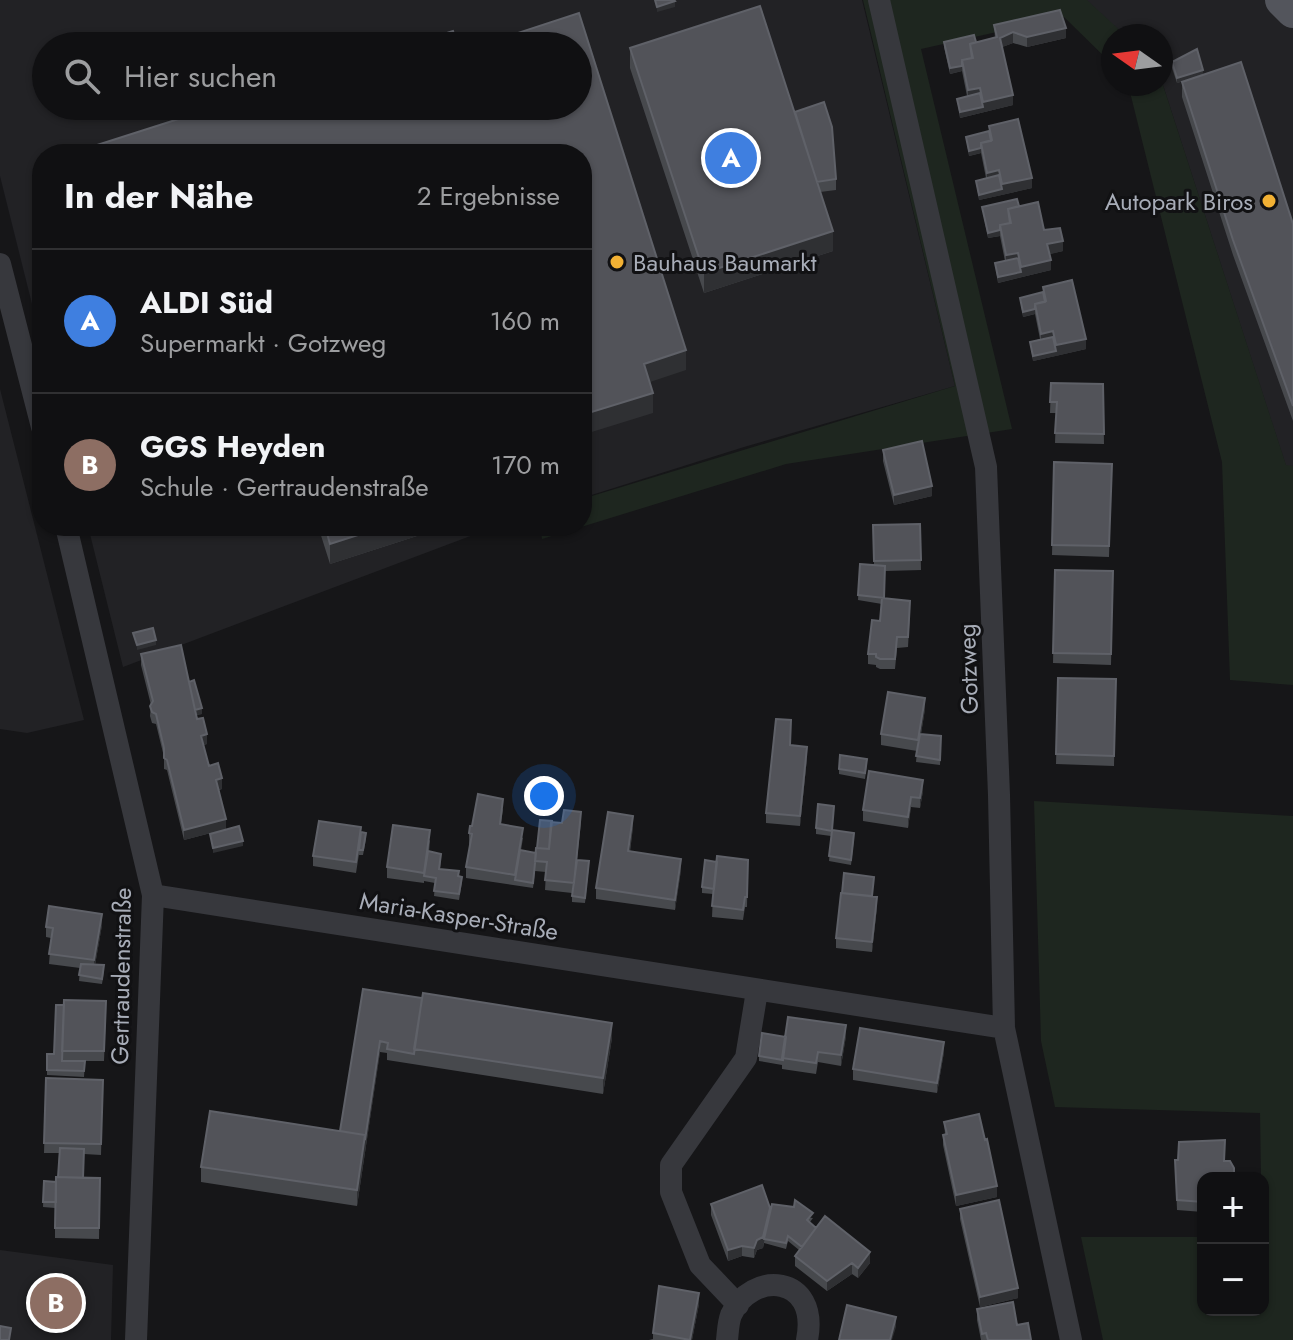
<!DOCTYPE html>
<html lang="de">
<meta charset="utf-8">
<style>
:root{--surface:#101012;--page:#19191b;--text:#f1f3f6;--muted:#9c9d9f;--line:#303032;--accent:#0f766e}
body{margin:0;font-family:Jost,sans-serif;background:var(--page);color:var(--text)}
.controls{position:absolute;right:24px;bottom:24px;display:grid;overflow:hidden;border-radius:16px;box-shadow:0 2px 6px #0004}
.controls button{width:72px;height:72px;display:grid;place-items:center;padding:0;border:0;border-bottom:2px solid var(--line);background:var(--surface);color:var(--text);font:40px sans-serif}
.compass{position:absolute;left:1101px;top:24px;width:72px;height:72px;border-radius:50%;background:var(--surface);box-shadow:0 2px 6px #0004;rotate:284deg}
.you{position:absolute;left:544px;top:796px;width:28px;height:28px;margin:-20px;border:6px solid #fff;border-radius:50%;background:#1a73e8;box-shadow:0 0 0 12px #1a73e833}
.badge{display:grid;place-items:center;width:52px;height:52px;border-radius:50%;background:var(--accent);color:#fff;font-size:26px;font-weight:700}
.pin{position:absolute;translate:-50% -50%;border:4px solid #fff;box-shadow:0 2px 8px #0006}
.list{margin:0;padding:0;list-style:none}
h2{display:flex;justify-content:space-between;align-items:center;height:104px;margin:0;padding:0 32px;font-size:34px}
h2 small{font-size:26px;font-weight:400;color:var(--muted)}
.list li{display:grid;grid-template-columns:52px 1fr auto;gap:24px;align-items:center;box-sizing:border-box;height:144px;padding:0 32px;border-top:2px solid var(--line)}
.list b{display:block;font-size:30px;white-space:nowrap}
.list p{margin:0;font-size:26px;white-space:nowrap;color:var(--muted)}
.list em{font-size:26px;font-style:normal;color:var(--muted)}
.icon{flex:none;width:44px;height:44px;fill:none;stroke:currentColor;stroke-width:2;stroke-linecap:round;stroke-linejoin:round}
.map{position:relative;flex:none;width:1293px;height:1340px;overflow:hidden}
.search{position:absolute;background:var(--surface);box-shadow:0 2px 6px #0004;left:32px;top:32px;width:560px;height:88px;display:flex;align-items:center;gap:20px;box-sizing:border-box;padding:0 28px;border-radius:44px;color:var(--muted);font-size:30px}
.panel{position:absolute;background:var(--surface);box-shadow:0 2px 6px #0004;left:32px;top:144px;width:560px;height:392px;border-radius:32px}
.map>svg:first-child{display:block}
.built{fill:#222225;fill-rule:evenodd}
.green{fill:#1e261f}
.lines{fill:none;stroke-linecap:round;stroke-linejoin:round}
.street{stroke:#37383d;stroke-width:22}
.primary{stroke:#53555c;stroke-width:34}
.wall{fill:#47494d}
.shaded-wall{fill:#2f3033}
.building{fill:#525359;stroke:#5f6168;stroke-width:2}
.poi-dot{fill:#f2b134;stroke:#111113;stroke-width:3}
.labels{text-anchor:middle;dominant-baseline:central;stroke-width:6;stroke-linejoin:round;paint-order:stroke}
.poi-label{font-size:24px;fill:#a8adb8;stroke:#111113;text-anchor:end}
.street-label{font-size:24px;fill:#a8adb8;stroke:#111113}
</style>
<div class="map">
<svg width="1293" height="1340" viewBox="0 0 1293 1340">
<rect width="100%" height="100%" fill="#161618"/>
<path class="built" d="M 0,0 L 862,0 L 955,386 L 744,447 L 582,498 L 582,154 L 42,154 L 42,344 L 0,176 ZM 46,46 L 578,46 L 578,106 L 46,106 Z
M 1084,0 L 1293,0 L 1293,466 L 1286,466 L 1161,79 L 1161,36 L 1125,36 Z
M 0,389 L 84,720 L 27,733 L 0,729 Z
M 88,526 L 497,526 L 123,667 Z
M 0,1250 L 113,1265 L 111,1340 L 0,1340 Z"/>
<path class="green" d="M 863,0 L 1087,0 L 1126,36 L 1113,36 L 1113,65 L 1064,17 L 921,49 L 1012,429 L 786,464 L 542,539 L 540,526 L 582,526 L 582,499 L 955,386 Z
M 1161,79 L 1286,465 L 1293,466 L 1293,685 L 1230,680 L 1222,462 L 1128,84 L 1161,84 Z
M 1034,801 L 1293,816 L 1293,1340 L 1103,1340 L 1081,1237 L 1203,1237 L 1203,1310 L 1263,1310 L 1263,1178 L 1261,1178 L 1260,1113 L 1055,1107 L 1041,1041 Z"/>
<g class="lines">
<path class="street" d="M 879,0 L 986,467 L 999,795 L 1004,1028 L 1071,1340
M 0,264 L 42,427
M 66,526 L 153,895 L 136,1340
M 153,895 L 1004,1028
M 738,1305 L 700,1265 L 671,1192 L 671,1165 L 746,1058 L 757,991
M 727,1340 C 728,1332 728,1323 731,1315 C 751,1270 820,1274 807,1340"/>
<path class="primary" d="M 1282,0 L 1293,11"/>
</g>
<path class="wall" d="M 994,25 L 1066,38 L 1027,47 L 1013,43 L 1002,47 L 1013,105 L 960,118 L 957,99 L 967,96 L 962,71 L 950,74 L 944,47 L 944,42 L 976,42 L 995,38 Z
M 630,48 L 795,112 L 836,179 L 836,190 L 820,192 L 833,251 L 704,293 L 630,68 Z
M 1172,62 L 1203,75 L 1293,224 L 1293,421 L 1233,255 L 1182,97 L 1182,82 L 1194,78 L 1177,83 L 1172,68 Z
M 989,126 L 1032,188 L 979,200 L 976,181 L 986,178 L 981,153 L 969,156 L 966,137 L 989,131 Z
M 1019,206 L 1044,230 L 1063,251 L 1049,254 L 1051,270 L 998,283 L 995,263 L 1005,261 L 1000,236 L 988,238 L 982,207 Z
M 1043,287 L 1086,349 L 1033,361 L 1030,342 L 1040,339 L 1035,314 L 1023,317 L 1020,298 L 1043,292 Z
M 1051,383 L 1103,384 L 1104,444 L 1055,443 L 1056,413 L 1050,413 Z
M 883,450 L 932,496 L 894,505 L 883,461 Z
M 1054,462 L 1112,464 L 1109,557 L 1052,555 Z
M 920,524 L 921,570 L 885,571 L 884,598 L 910,611 L 908,647 L 897,648 L 895,669 L 880,669 L 876,667 L 876,665 L 868,664 L 868,654 L 880,621 L 882,604 L 858,600 L 860,564 L 874,565 L 873,525 Z
M 318,526 L 448,526 L 330,564 Z
M 1055,570 L 1113,571 L 1111,665 L 1053,663 Z
M 141,654 L 189,682 L 202,714 L 196,715 L 207,744 L 203,745 L 209,766 L 222,789 L 219,790 L 226,829 L 184,840 L 167,770 L 164,769 L 164,757 L 156,724 L 152,723 L 150,716 L 151,705 L 141,665 Z
M 1058,678 L 1116,679 L 1114,766 L 1056,764 Z
M 925,709 L 921,734 L 941,736 L 940,765 L 916,762 L 917,751 L 881,745 L 881,734 Z
M 791,731 L 790,745 L 807,758 L 800,826 L 766,823 L 766,813 Z
M 867,764 L 865,779 L 839,774 L 839,769 Z
M 923,791 L 920,808 L 911,807 L 908,828 L 863,821 L 863,810 Z
M 503,809 L 501,824 L 523,838 L 521,850 L 536,853 L 552,822 L 562,823 L 581,822 L 577,860 L 589,866 L 585,903 L 572,902 L 572,893 L 545,890 L 546,872 L 535,871 L 533,888 L 466,878 L 466,867 L 470,844 L 469,844 L 469,833 L 472,826 Z
M 633,827 L 630,852 L 681,870 L 675,910 L 596,899 L 596,888 Z
M 816,828 L 832,830 L 854,839 L 851,865 L 829,861 L 831,836 L 816,834 Z
M 361,832 L 366,839 L 363,855 L 359,855 L 359,854 L 356,873 L 313,866 L 313,856 Z
M 430,840 L 429,852 L 441,859 L 440,869 L 459,876 L 462,882 L 459,900 L 434,896 L 435,883 L 424,881 L 424,883 L 387,878 L 387,867 Z
M 748,860 L 747,907 L 745,907 L 743,920 L 712,917 L 713,894 L 702,893 L 702,887 L 717,862 Z
M 873,896 L 877,907 L 872,952 L 836,948 L 836,938 Z
M 102,925 L 95,965 L 104,971 L 102,984 L 79,981 L 80,968 L 49,964 L 51,938 L 46,937 L 46,927 Z
M 363,989 L 612,1038 L 603,1094 L 387,1060 L 387,1053 L 380,1052 L 357,1206 L 201,1182 L 201,1167 L 340,1131 Z
M 106,1012 L 104,1061 L 85,1061 L 84,1077 L 47,1075 L 47,1054 L 54,1054 Z
M 846,1036 L 841,1066 L 818,1062 L 816,1074 L 782,1069 L 782,1065 L 759,1061 L 759,1056 L 786,1037 Z
M 944,1052 L 937,1093 L 853,1080 L 853,1069 Z
M 46,1078 L 103,1080 L 101,1155 L 84,1154 L 84,1178 L 100,1178 L 99,1239 L 55,1238 L 55,1208 L 43,1207 L 44,1181 L 56,1182 L 58,1177 L 59,1153 L 44,1153 Z
M 944,1122 L 997,1197 L 956,1206 L 943,1145 L 943,1135 L 945,1134 Z
M 1175,1160 L 1225,1161 L 1234,1178 L 1203,1178 L 1203,1212 L 1177,1210 Z
M 711,1204 L 770,1213 L 813,1218 L 810,1222 L 816,1228 L 870,1263 L 858,1278 L 852,1274 L 827,1291 L 795,1266 L 795,1256 L 799,1250 L 788,1241 L 786,1249 L 764,1243 L 763,1248 L 757,1250 L 754,1258 L 742,1256 L 728,1261 L 711,1215 Z
M 960,1209 L 1018,1298 L 980,1307 L 960,1219 Z
M 699,1304 L 692,1340 L 649,1340 L 653,1339 L 653,1333 Z
M 977,1309 L 1017,1325 L 1031,1340 L 981,1340 L 977,1320 Z"/>
<path class="shaded-wall" d="M 675,1 L 675,7 L 657,12 L 657,7 Z
M 1066,28 L 1066,38 L 1027,47 L 1027,37 Z
M 1013,32 L 1013,43 L 1000,48 L 1000,38 Z
M 962,66 L 962,71 L 950,74 L 950,68 Z
M 1203,70 L 1203,75 L 1177,83 L 1177,78 Z
M 980,88 L 980,98 L 968,101 L 968,90 Z
M 1013,95 L 1013,105 L 960,118 L 960,112 L 983,107 L 983,102 Z
M 981,148 L 981,153 L 969,156 L 969,151 Z
M 999,170 L 999,181 L 987,183 L 987,173 Z
M 1032,178 L 1032,188 L 1002,195 L 1002,184 Z
M 1002,189 L 1002,195 L 979,200 L 979,195 Z
M 1000,230 L 1000,236 L 988,238 L 988,233 Z
M 833,231 L 833,251 L 704,293 L 704,273 Z
M 1063,241 L 1063,251 L 1047,255 L 1047,244 Z
M 1018,253 L 1018,263 L 1006,266 L 1006,255 Z
M 1051,260 L 1051,270 L 998,283 L 998,277 L 1021,272 L 1021,267 Z
M 1035,309 L 1035,314 L 1023,317 L 1023,312 Z
M 1053,331 L 1053,342 L 1041,345 L 1041,334 Z
M 1086,339 L 1086,349 L 1056,356 L 1056,345 Z
M 686,350 L 686,370 L 644,384 L 644,364 Z
M 1056,351 L 1056,356 L 1033,361 L 1033,356 Z
M 653,393 L 653,413 L 582,435 L 582,415 Z
M 932,486 L 932,496 L 894,505 L 894,495 Z
M 386,526 L 448,526 L 330,564 L 330,544 Z
M 156,640 L 156,645 L 137,650 L 137,645 Z
M 925,698 L 925,709 L 918,751 L 918,740 Z
M 202,708 L 202,714 L 195,715 L 195,710 Z
M 207,734 L 207,744 L 201,746 L 201,736 Z
M 807,747 L 807,758 L 800,826 L 800,816 Z
M 222,778 L 222,789 L 216,790 L 216,780 Z
M 923,780 L 923,791 L 920,808 L 920,798 Z
M 911,797 L 911,807 L 908,828 L 908,817 Z
M 633,816 L 633,827 L 628,862 L 628,851 Z
M 226,819 L 226,829 L 184,840 L 184,830 Z
M 243,841 L 243,846 L 213,853 L 213,848 Z
M 681,859 L 681,870 L 675,910 L 675,900 Z
M 877,897 L 877,907 L 872,952 L 872,942 Z
M 102,914 L 102,925 L 94,971 L 94,960 Z
M 612,1023 L 612,1038 L 603,1094 L 603,1078 Z
M 846,1025 L 846,1036 L 841,1066 L 841,1055 Z
M 380,1041 L 380,1052 L 357,1206 L 357,1190 Z
M 944,1042 L 944,1052 L 937,1093 L 937,1083 Z
M 997,1186 L 997,1197 L 956,1206 L 956,1195 Z
M 770,1208 L 763,1248 L 757,1250 L 754,1258 L 754,1248 L 757,1240 Z
M 742,1246 L 742,1256 L 728,1261 L 728,1250 Z
M 870,1252 L 870,1263 L 858,1278 L 858,1268 Z
M 852,1263 L 852,1274 L 827,1291 L 827,1281 Z
M 1018,1288 L 1018,1298 L 980,1307 L 980,1297 Z
M 699,1293 L 699,1304 L 692,1340 L 690,1340 Z
M 896,1317 L 896,1327 L 892,1340 L 890,1340 Z"/>
<path class="building" d="M 655,0 L 674,0 L 675,1 L 657,7 Z
M 760,6 L 833,231 L 704,273 L 630,48 Z
M 1060,10 L 1066,28 L 1027,37 L 1013,32 L 1000,38 L 1013,95 L 983,102 L 980,88 L 968,90 L 962,60 L 973,58 L 970,44 L 997,37 L 994,25 Z
M 579,13 L 686,350 L 644,364 L 653,393 L 582,415 L 582,154 L 69,154 L 219,106 L 578,106 L 578,46 L 478,46 Z
M 453,31 L 458,46 L 406,46 Z
M 974,35 L 976,42 L 970,44 L 972,58 L 962,60 L 962,66 L 950,68 L 944,42 Z
M 1197,49 L 1203,70 L 1177,78 L 1172,62 Z
M 1241,62 L 1293,224 L 1293,406 L 1233,240 L 1182,82 Z
M 980,93 L 983,107 L 960,112 L 957,99 Z
M 824,102 L 832,127 L 836,179 L 817,182 L 795,112 Z
M 1018,119 L 1032,178 L 1002,184 L 999,170 L 987,173 L 981,143 L 992,140 L 989,126 Z
M 989,131 L 991,141 L 981,143 L 981,148 L 969,151 L 966,137 Z
M 999,175 L 1002,189 L 979,195 L 976,181 Z
M 1017,199 L 1019,206 L 1008,209 L 1010,223 L 1000,225 L 1000,230 L 988,233 L 982,207 Z
M 1038,202 L 1044,230 L 1060,228 L 1063,241 L 1047,244 L 1051,260 L 1021,267 L 1018,253 L 1006,255 L 1000,225 L 1011,223 L 1008,209 Z
M 1018,258 L 1021,272 L 998,277 L 995,263 Z
M 1072,280 L 1086,339 L 1056,345 L 1053,331 L 1041,334 L 1035,304 L 1046,301 L 1043,287 Z
M 1043,292 L 1045,302 L 1035,304 L 1035,309 L 1023,312 L 1020,298 Z
M 1053,337 L 1056,351 L 1033,356 L 1030,342 Z
M 1051,383 L 1103,384 L 1104,434 L 1055,433 L 1057,402 L 1050,402 Z
M 922,441 L 932,486 L 894,495 L 883,450 Z
M 1054,462 L 1112,464 L 1109,546 L 1052,545 Z
M 920,524 L 921,560 L 874,561 L 873,525 Z
M 325,526 L 386,526 L 330,544 Z
M 860,564 L 885,566 L 884,598 L 858,595 Z
M 1055,570 L 1113,571 L 1111,654 L 1053,653 Z
M 882,598 L 910,601 L 908,637 L 897,637 L 895,659 L 880,659 L 876,657 L 876,654 L 868,654 L 872,620 L 880,621 Z
M 153,628 L 156,640 L 137,645 L 133,633 Z
M 181,645 L 197,719 L 203,718 L 207,734 L 201,736 L 209,766 L 218,763 L 222,778 L 216,780 L 226,819 L 184,830 L 167,760 L 164,758 L 164,748 L 156,714 L 152,712 L 150,706 L 153,701 L 141,654 Z
M 1058,678 L 1116,679 L 1114,756 L 1056,754 Z
M 194,680 L 202,708 L 195,710 L 189,682 Z
M 888,692 L 925,698 L 918,740 L 881,734 Z
M 776,719 L 791,720 L 790,745 L 807,747 L 800,816 L 766,813 Z
M 920,734 L 941,736 L 940,760 L 916,756 Z
M 840,755 L 867,759 L 865,773 L 839,769 Z
M 869,771 L 923,780 L 920,798 L 911,797 L 908,817 L 863,810 Z
M 478,794 L 503,799 L 500,824 L 523,828 L 515,875 L 466,867 L 472,834 L 469,833 L 470,826 L 472,826 Z
M 818,804 L 834,806 L 832,830 L 854,833 L 851,860 L 829,856 L 832,831 L 816,828 Z
M 564,810 L 581,812 L 574,883 L 545,880 L 547,862 L 535,861 L 536,848 L 549,849 L 551,822 L 562,823 Z
M 608,812 L 633,816 L 628,851 L 681,859 L 675,900 L 596,888 Z
M 540,820 L 552,821 L 549,849 L 537,848 Z
M 319,821 L 361,827 L 356,862 L 313,856 Z
M 393,825 L 430,830 L 424,873 L 387,867 Z
M 239,826 L 243,841 L 213,848 L 210,834 Z
M 361,832 L 366,833 L 363,850 L 359,850 Z
M 520,850 L 536,853 L 533,883 L 515,880 Z
M 428,851 L 441,854 L 439,869 L 459,871 L 458,876 L 462,877 L 459,894 L 434,891 L 436,878 L 424,876 Z
M 717,856 L 748,860 L 747,897 L 745,897 L 743,910 L 712,906 Z
M 577,860 L 589,861 L 585,898 L 572,896 Z
M 705,860 L 717,862 L 714,889 L 702,887 Z
M 844,873 L 874,877 L 872,896 L 842,893 Z
M 841,893 L 877,897 L 872,942 L 836,938 Z
M 49,906 L 102,914 L 94,960 L 49,954 L 53,928 L 46,927 Z
M 81,964 L 104,965 L 102,979 L 79,975 Z
M 363,989 L 422,998 L 414,1054 L 387,1049 L 388,1043 L 380,1041 L 365,1140 L 365,1135 L 340,1131 Z
M 423,993 L 612,1023 L 603,1078 L 414,1049 Z
M 64,1000 L 106,1001 L 104,1051 L 62,1051 Z
M 56,1005 L 64,1005 L 62,1061 L 85,1061 L 84,1071 L 47,1070 L 47,1054 L 54,1054 Z
M 788,1017 L 846,1025 L 841,1055 L 818,1052 L 816,1063 L 782,1058 Z
M 860,1028 L 944,1042 L 937,1083 L 853,1069 Z
M 762,1033 L 786,1037 L 783,1060 L 759,1056 Z
M 46,1078 L 103,1080 L 101,1144 L 44,1143 Z
M 210,1111 L 365,1135 L 357,1190 L 201,1167 Z
M 979,1114 L 985,1140 L 987,1139 L 997,1186 L 956,1195 L 943,1135 L 947,1134 L 944,1122 Z
M 1225,1140 L 1224,1161 L 1230,1161 L 1234,1168 L 1234,1176 L 1232,1178 L 1203,1178 L 1203,1202 L 1177,1200 L 1175,1160 L 1178,1160 L 1179,1142 Z
M 60,1148 L 84,1149 L 83,1178 L 58,1177 Z
M 56,1177 L 100,1178 L 99,1228 L 55,1228 Z
M 44,1181 L 56,1182 L 56,1202 L 43,1202 Z
M 762,1185 L 770,1208 L 763,1237 L 757,1240 L 754,1248 L 742,1246 L 728,1250 L 711,1204 Z
M 795,1200 L 813,1213 L 807,1220 L 816,1228 L 802,1247 L 788,1236 L 786,1243 L 764,1239 L 772,1204 L 794,1207 Z
M 999,1200 L 1018,1288 L 980,1297 L 960,1209 Z
M 825,1216 L 870,1252 L 858,1268 L 852,1263 L 827,1281 L 795,1256 Z
M 659,1286 L 699,1293 L 690,1340 L 653,1333 Z
M 1013,1302 L 1017,1325 L 1028,1323 L 1031,1340 L 988,1340 L 986,1333 L 982,1334 L 977,1309 Z
M 847,1305 L 896,1317 L 890,1340 L 839,1340 Z
M 0,1326 L 11,1328 L 9,1340 L 0,1340 Z"/>
<g class="poi-dot">
<circle cx="1269" cy="201" r="8"/>
<circle cx="617" cy="262" r="8"/>
</g>
<g class="labels">
<g class="poi-label">
<text x="1253" y="201">Autopark Biros</text>
<text x="633" y="262" text-anchor="start">Bauhaus Baumarkt</text>
</g>
<g class="street-label">
<text transform="translate(968 669) rotate(-92)">Gotzweg</text>
<text transform="translate(459 916) rotate(9)">Maria-Kasper-Straße</text>
<text transform="translate(121 976) rotate(-89)">Gertraudenstraße</text>
</g>
</g>
</svg>
<div class="controls">
<button>+</button>
<button>−</button>
</div>
<svg class="compass" viewBox="-18 -18 36 36"><path d="M0-13l5 13h-10z" fill="#e53935"/><path d="M0 13l5-13h-10z" fill="#9c9d9f"/></svg>
<div class="you"></div>
<div class="pin badge" style="left:731px;top:158px;background:#3f7fe0">A</div>
<div class="pin badge" style="left:56px;top:1303px;background:#8d6e63">B</div>
<div class="search"><svg class="icon" aria-label="search" viewBox="0 0 24 24"><circle cx="10" cy="10" r="6"/><path d="M15 15l6 6"/></svg>Hier suchen</div>
<section class="panel">
<h2>In der Nähe<small>2 Ergebnisse</small></h2>
<ul class="list">
<li><span class="badge" style="background:#3f7fe0">A</span><div><b>ALDI Süd</b><p>Supermarkt · Gotzweg</p></div><em>160 m</em></li>
<li><span class="badge" style="background:#8d6e63">B</span><div><b>GGS Heyden</b><p>Schule · Gertraudenstraße</p></div><em>170 m</em></li>
</ul>
</section>
</div>
